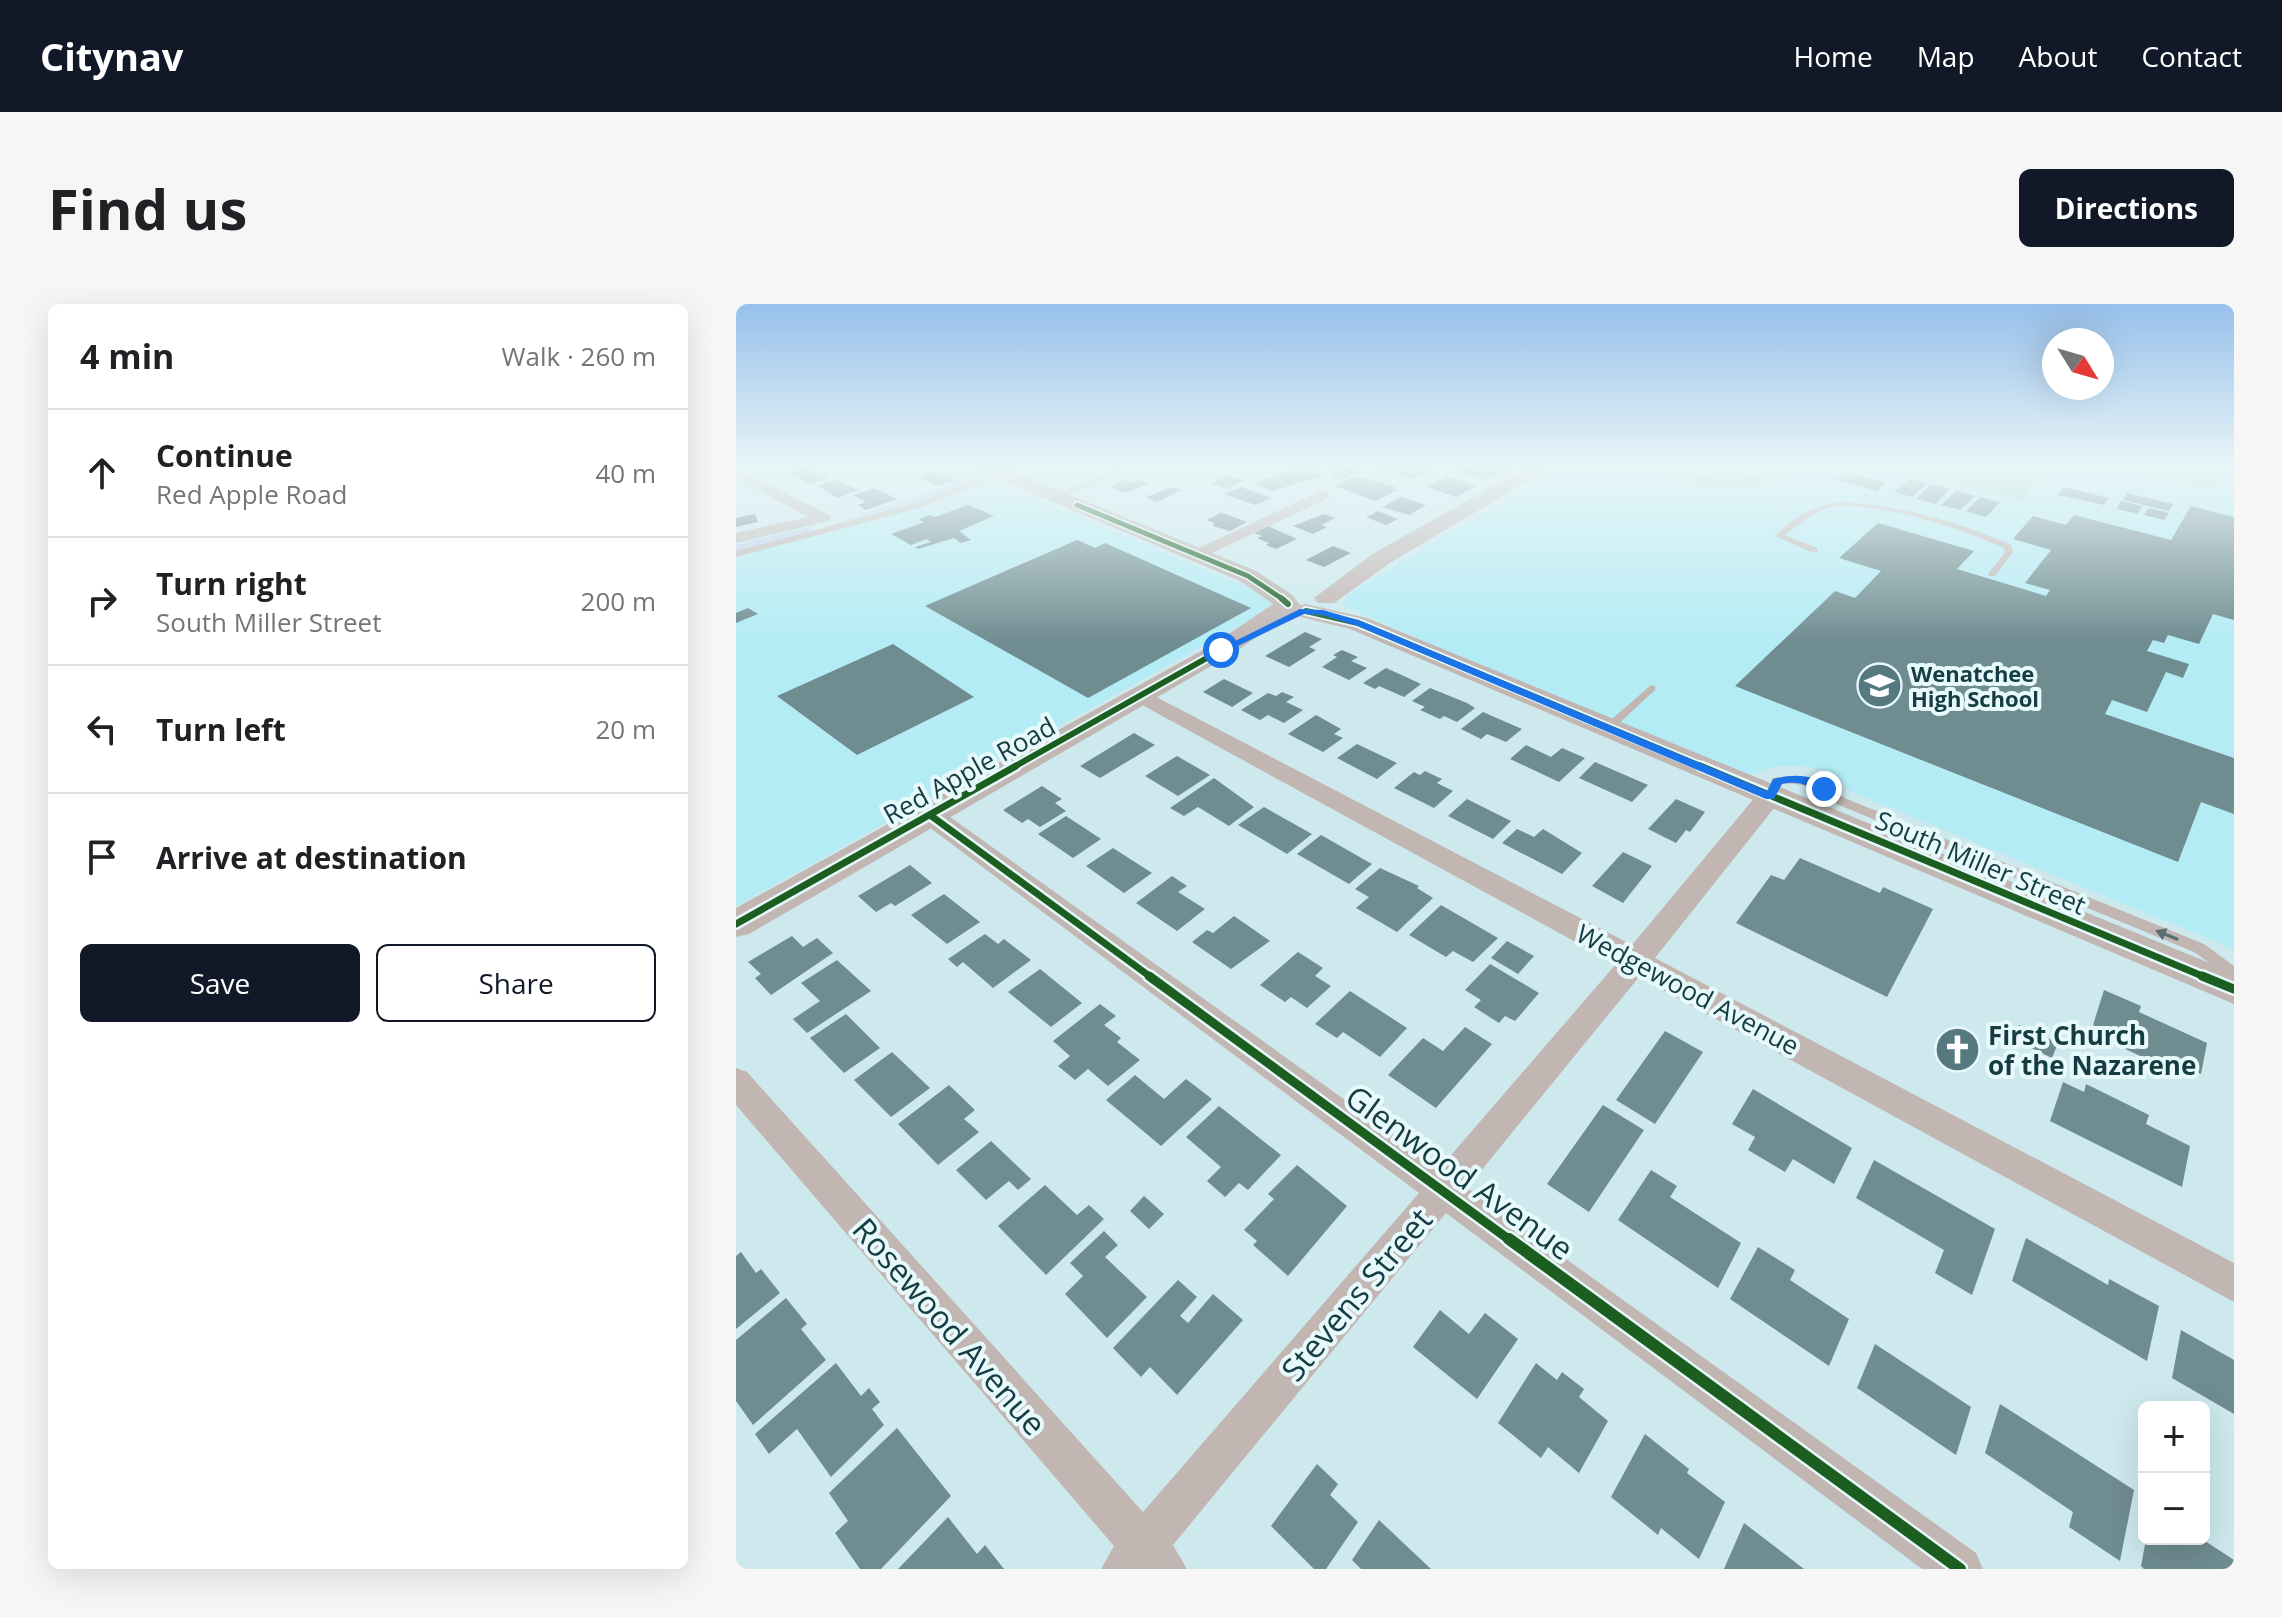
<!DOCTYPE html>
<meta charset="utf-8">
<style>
:root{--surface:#fff;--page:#f6f6f6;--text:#202124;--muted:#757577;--line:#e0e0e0;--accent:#111827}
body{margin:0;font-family:"Open Sans",sans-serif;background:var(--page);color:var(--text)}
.controls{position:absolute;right:24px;bottom:24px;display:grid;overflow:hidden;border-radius:12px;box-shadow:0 8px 32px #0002}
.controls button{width:72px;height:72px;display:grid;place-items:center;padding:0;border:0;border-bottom:2px solid var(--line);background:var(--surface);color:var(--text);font:40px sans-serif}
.compass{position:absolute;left:1306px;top:24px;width:72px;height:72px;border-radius:50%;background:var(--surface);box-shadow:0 8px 32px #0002;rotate:127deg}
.stop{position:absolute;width:24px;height:24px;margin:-18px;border:6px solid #1a73e8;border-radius:50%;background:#fff}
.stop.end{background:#1a73e8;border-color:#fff;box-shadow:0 2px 8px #0008}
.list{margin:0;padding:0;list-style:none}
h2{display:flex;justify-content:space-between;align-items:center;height:104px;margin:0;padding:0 32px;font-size:34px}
h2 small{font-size:26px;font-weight:400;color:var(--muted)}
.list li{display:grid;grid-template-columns:52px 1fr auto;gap:24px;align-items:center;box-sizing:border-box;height:128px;padding:0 32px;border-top:2px solid var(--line)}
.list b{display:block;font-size:30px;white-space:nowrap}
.list p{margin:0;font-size:26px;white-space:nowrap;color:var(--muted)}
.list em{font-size:26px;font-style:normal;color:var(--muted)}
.actions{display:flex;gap:16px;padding:24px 32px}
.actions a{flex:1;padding:18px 0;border:2px solid var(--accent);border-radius:12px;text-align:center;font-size:28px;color:var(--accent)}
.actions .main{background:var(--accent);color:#fff}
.icon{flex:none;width:44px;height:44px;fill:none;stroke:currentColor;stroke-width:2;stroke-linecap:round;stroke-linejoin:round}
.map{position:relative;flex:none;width:1498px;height:1265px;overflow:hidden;border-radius:12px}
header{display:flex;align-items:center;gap:48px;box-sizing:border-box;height:112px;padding:0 40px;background:var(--accent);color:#fff}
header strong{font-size:38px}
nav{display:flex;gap:44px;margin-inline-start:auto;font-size:28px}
.intro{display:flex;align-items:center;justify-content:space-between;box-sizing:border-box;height:192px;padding:0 48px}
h1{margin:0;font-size:56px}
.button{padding:20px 36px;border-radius:12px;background:var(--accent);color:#fff;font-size:28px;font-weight:700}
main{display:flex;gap:48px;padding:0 48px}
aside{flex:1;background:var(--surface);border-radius:12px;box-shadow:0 8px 32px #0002}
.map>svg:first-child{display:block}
.built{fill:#b4ecf5}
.green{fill:#9bdcb5}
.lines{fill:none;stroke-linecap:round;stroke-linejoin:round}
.canal{fill:#bfd2f0;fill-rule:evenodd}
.building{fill:#6f8c90}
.service{fill:#c2b6b3;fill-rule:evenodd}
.minor{fill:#c2b6b3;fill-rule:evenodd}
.tertiary{fill:#c2b6b3;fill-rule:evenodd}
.cycleway-far4-casing{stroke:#e8f9fc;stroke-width:8}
.cycleway-far3-casing{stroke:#e8f9fc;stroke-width:10}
.cycleway-far2-casing{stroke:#e8f9fc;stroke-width:12}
.cycleway-far1-casing{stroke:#e8f9fc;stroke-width:14}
.cycleway-casing{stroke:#e8f9fc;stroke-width:17}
.cycleway-far4{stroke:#1b5e20;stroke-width:5}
.cycleway-far3{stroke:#1b5e20;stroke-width:6}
.cycleway-far2{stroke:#1b5e20;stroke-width:7}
.cycleway-far1{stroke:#1b5e20;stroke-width:9}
.cycleway{stroke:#1b5e20;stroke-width:12}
.oneway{fill:#5a6d6f}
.route{fill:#1a73e8}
.labels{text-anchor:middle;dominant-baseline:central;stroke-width:8;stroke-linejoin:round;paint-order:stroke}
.far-poi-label{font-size:22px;font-weight:bold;fill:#153c42;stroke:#e8f9fc;text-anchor:start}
.street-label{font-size:26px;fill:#153c42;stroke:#e8f9fc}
.poi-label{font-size:26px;font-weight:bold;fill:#153c42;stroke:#e8f9fc;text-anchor:start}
.near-street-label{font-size:32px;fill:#153c42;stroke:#e8f9fc}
</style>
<header>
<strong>Citynav</strong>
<nav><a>Home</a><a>Map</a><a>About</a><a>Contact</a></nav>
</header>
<div class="intro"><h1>Find us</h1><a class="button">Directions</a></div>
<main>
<aside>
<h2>4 min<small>Walk · 260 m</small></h2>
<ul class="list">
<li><svg class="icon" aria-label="ahead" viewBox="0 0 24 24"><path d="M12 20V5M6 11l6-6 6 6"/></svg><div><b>Continue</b><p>Red Apple Road</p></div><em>40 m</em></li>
<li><svg class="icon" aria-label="right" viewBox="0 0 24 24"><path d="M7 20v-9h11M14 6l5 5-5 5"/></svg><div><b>Turn right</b><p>South Miller Street</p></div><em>200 m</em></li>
<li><svg class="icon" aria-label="left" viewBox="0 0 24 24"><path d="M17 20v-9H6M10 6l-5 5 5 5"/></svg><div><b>Turn left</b></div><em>20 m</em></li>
<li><svg class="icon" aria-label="arrive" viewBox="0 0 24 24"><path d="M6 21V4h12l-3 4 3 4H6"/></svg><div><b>Arrive at destination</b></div></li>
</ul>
<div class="actions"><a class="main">Save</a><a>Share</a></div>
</aside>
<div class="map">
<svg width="1498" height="1265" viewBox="0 0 1498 1265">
<rect width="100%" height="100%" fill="#cde9ee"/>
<path class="built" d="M 829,162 L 1498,162 L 1498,645 L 1116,488 L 1095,469 L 1068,462 L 1039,462 L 1003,475 L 608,302 L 611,290 Z
M 256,177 L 535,293 L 540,301 L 0,602 L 0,252 L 170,208 Z"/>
<path class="green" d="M 913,162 C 940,162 965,175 993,175 C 1020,175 1040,162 1065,162 C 1026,193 955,190 913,162 Z
M 1147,162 L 1313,162 L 1286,196 Z
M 1376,162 L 1487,162 L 1477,184 Z"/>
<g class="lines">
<path class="canal" d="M 240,172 L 245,173 L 245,179 L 185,202 L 119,221 L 111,216 Z
M 73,223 L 81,228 L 78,231 L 0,251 L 0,241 Z"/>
</g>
<path class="building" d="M 72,162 L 94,173 L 74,180 L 52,169 Z
M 563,162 L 591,170 L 537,187 L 518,180 Z
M 605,162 L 607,162 L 623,167 L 605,176 L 593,171 L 597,170 L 592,168 Z
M 636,162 L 691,162 L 697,164 L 675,175 Z
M 744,162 L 771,162 L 778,164 L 749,176 L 721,167 L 730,163 L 738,165 Z
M 199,167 L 219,176 L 202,182 L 182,173 Z
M 1110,168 L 1150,179 L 1141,187 L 1100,176 Z
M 493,171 L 508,177 L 490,185 L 475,179 Z
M 619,172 L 660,183 L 656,184 L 661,186 L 640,197 L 598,182 Z
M 711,172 L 740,182 L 720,193 L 690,183 Z
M 1173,175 L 1191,179 L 1176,193 L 1158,188 Z
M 100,176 L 122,186 L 101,194 L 82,182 Z
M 390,176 L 397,179 L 404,176 L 412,180 L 389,189 L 374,183 Z
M 1195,180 L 1214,185 L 1200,200 L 1180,195 Z
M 436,183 L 445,186 L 421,198 L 410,193 Z
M 505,183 L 535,194 L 519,201 L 488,190 Z
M 1328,183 L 1373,194 L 1368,201 L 1322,191 Z
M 139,184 L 161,195 L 130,206 L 122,201 L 130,198 L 117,191 Z
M 1220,187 L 1239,192 L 1224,206 L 1205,201 Z
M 1391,189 L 1437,200 L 1433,207 L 1387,196 Z
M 665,193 L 690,201 L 673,211 L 647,203 Z
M 1244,193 L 1264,198 L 1250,213 L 1230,207 Z
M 1385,197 L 1406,202 L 1402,210 L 1381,205 Z
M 232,201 L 258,212 L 223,227 L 235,236 L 225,239 L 218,234 L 182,245 L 179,243 L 195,238 L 190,235 L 175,241 L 155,230 L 188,218 L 183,215 L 194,211 L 199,213 Z
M 1455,202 L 1498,213 L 1498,316 L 1477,310 L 1463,340 L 1432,331 L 1428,339 L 1417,336 L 1411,347 L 1453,360 L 1447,374 L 1430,368 L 1411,408 L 1376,396 L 1369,410 L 1498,454 L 1498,510 L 1465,498 L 1442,558 L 999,382 L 1099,287 L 1119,294 L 1145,267 L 1103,254 L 1142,219 L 1238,247 L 1221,265 L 1310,292 L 1314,286 L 1289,279 L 1315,246 L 1277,235 L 1297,212 L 1330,221 L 1338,211 L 1435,236 Z
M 1413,204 L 1433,209 L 1428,216 L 1408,211 Z
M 642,207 L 662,215 L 650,221 L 630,213 Z
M 484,209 L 490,210 L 511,218 L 494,227 L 477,222 L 478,219 L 471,216 Z
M 19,210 L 22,218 L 0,223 L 0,214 Z
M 588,210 L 599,214 L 585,221 L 591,223 L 577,230 L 557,222 Z
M 532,222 L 561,235 L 540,245 L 530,241 L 533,239 L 521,234 L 526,232 L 518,229 Z
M 341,236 L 359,244 L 369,239 L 515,304 L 352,394 L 189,302 Z
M 597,242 L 615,249 L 588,263 L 570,256 Z
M 12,304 L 22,310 L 0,319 L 0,309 Z
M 569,328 L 586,335 L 573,343 L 580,346 L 553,363 L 529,352 Z
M 157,340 L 238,393 L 121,451 L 41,392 Z
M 606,346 L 622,353 L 615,357 L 631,364 L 613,376 L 586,363 L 601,353 L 597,351 Z
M 650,364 L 670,373 L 685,380 L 668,393 L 643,382 L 639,385 L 627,379 Z
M 488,375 L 517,389 L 496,403 L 467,388 Z
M 694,384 L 731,399 L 739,404 L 721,418 L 708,412 L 704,415 L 684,406 L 689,403 L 676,397 Z
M 546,388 L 558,393 L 550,398 L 567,406 L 548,419 L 532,411 L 524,416 L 505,406 L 532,389 L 540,392 Z
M 747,408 L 786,425 L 770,438 L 751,430 L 745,435 L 725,425 Z
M 580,411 L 605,425 L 598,430 L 607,434 L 587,448 L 552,430 Z
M 398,429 L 419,441 L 364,474 L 344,462 Z
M 621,440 L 661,459 L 641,475 L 601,454 Z
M 790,441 L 815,453 L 826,444 L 849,454 L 823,478 L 774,455 Z
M 441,452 L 474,471 L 442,492 L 409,472 Z
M 859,458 L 912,481 L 896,498 L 843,474 Z
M 689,467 L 706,475 L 701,479 L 717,487 L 698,504 L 658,484 L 678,468 L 684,471 Z
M 478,474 L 518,503 L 493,522 L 462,503 L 448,512 L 434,504 Z
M 306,482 L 326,495 L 319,499 L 330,507 L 304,523 L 292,515 L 286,519 L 267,506 Z
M 731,495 L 775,517 L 757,535 L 712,512 Z
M 940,495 L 969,508 L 954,528 L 950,526 L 940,539 L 912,525 Z
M 528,503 L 576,530 L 551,550 L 502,521 Z
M 330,512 L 365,535 L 337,554 L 302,530 Z
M 781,525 L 798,533 L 807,525 L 846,549 L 826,570 L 766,539 Z
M 585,531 L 636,560 L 613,580 L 561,550 Z
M 377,544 L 416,569 L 388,589 L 350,562 Z
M 887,548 L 916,562 L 887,599 L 856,582 Z
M 1064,554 L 1144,589 L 1147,583 L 1197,605 L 1151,693 L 1000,619 L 1035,571 L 1048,576 Z
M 174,561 L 196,579 L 159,602 L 155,599 L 140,608 L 122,592 Z
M 644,564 L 683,582 L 681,584 L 697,594 L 661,628 L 620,604 L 633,593 L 619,585 Z
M 436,572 L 451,582 L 442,588 L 469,605 L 441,627 L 400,599 Z
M 208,590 L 244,618 L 211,640 L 175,611 Z
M 705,601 L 762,634 L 737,658 L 717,647 L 710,653 L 673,631 Z
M 498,612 L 534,637 L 495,665 L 456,638 L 471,626 L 477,629 Z
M 249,630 L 262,640 L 268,635 L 295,656 L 257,684 L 227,658 L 221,663 L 212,655 Z
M 56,632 L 67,643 L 81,634 L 97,649 L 35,691 L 19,674 L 25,670 L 12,658 Z
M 771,637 L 798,652 L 782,670 L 755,654 Z
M 562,648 L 587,664 L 579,672 L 595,682 L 571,704 L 555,693 L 549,698 L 524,681 Z
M 101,656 L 135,687 L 71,729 L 57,715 L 84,697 L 65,679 Z
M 754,660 L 803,689 L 779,717 L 769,712 L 763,719 L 738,703 L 745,696 L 729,686 Z
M 304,665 L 346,699 L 315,723 L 272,688 Z
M 1368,686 L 1405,702 L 1403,708 L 1471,739 L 1465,770 L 1432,755 L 1430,764 L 1385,743 L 1387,735 L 1357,721 Z
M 614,687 L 671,724 L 644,753 L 607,728 L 601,734 L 579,720 Z
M 364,700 L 380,712 L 368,721 L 385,734 L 381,738 L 404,756 L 372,782 L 352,765 L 339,776 L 322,762 L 334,752 L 317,737 Z
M 110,710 L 144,744 L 108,769 L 74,734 Z
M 1283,721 L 1322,739 L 1316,754 L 1277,735 Z
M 729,723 L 756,740 L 700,804 L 652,771 L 687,734 L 707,747 Z
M 929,727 L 967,748 L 919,820 L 880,796 Z
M 156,748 L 194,784 L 155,813 L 118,776 Z
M 399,771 L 428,795 L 450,775 L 476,795 L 425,842 L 370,796 Z
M 1327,778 L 1348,788 L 1350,780 L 1413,811 L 1410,820 L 1454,842 L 1446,883 L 1314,817 Z
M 213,781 L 239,806 L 228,815 L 243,828 L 202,861 L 162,820 Z
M 1017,785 L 1116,844 L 1098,880 L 1057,855 L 1049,868 L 1012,846 L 1019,833 L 996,820 Z
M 867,801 L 908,826 L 853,908 L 811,880 Z
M 483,802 L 545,851 L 512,886 L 503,879 L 489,893 L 471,877 L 485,863 L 450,833 Z
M 255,837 L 295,875 L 282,886 L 273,877 L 250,896 L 220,866 Z
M 1138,856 L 1259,925 L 1236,991 L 1199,969 L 1208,946 L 1120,894 Z
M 561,861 L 611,902 L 552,972 L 517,941 L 521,937 L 508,926 L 538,895 L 532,890 Z
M 915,866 L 941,882 L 934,893 L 1005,939 L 982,984 L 882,916 Z
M 309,881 L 341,911 L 353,901 L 368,915 L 310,971 L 262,922 Z
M 408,892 L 428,910 L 413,925 L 394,907 Z
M 368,927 L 382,941 L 369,953 L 411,993 L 371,1034 L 329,990 L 347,972 L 334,959 Z
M 1290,934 L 1372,981 L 1373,975 L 1423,1002 L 1411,1057 L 1276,977 Z
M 1022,943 L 1059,966 L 1054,976 L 1113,1015 L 1093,1062 L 994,995 Z
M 5,948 L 20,969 L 25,965 L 44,989 L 0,1025 L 0,952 Z
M 442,976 L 461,993 L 444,1012 L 452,1019 L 477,990 L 507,1016 L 441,1091 L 414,1063 L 405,1073 L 377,1044 Z
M 50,994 L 71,1020 L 65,1025 L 90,1056 L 17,1121 L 0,1097 L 0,1036 Z
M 704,1006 L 733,1030 L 749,1009 L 782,1035 L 741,1095 L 677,1043 Z
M 1445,1026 L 1498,1056 L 1498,1110 L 1436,1074 Z
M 1139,1040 L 1235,1103 L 1220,1151 L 1121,1084 Z
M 100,1059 L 125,1092 L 133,1084 L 144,1098 L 136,1105 L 148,1121 L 95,1173 L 61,1125 L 33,1150 L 19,1130 Z
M 800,1059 L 821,1076 L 826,1068 L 848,1085 L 843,1093 L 872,1117 L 843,1169 L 812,1143 L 805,1154 L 762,1119 Z
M 1264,1100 L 1398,1186 L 1384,1257 L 1333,1223 L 1337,1208 L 1249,1149 Z
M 161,1124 L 215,1192 L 145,1265 L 124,1265 L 99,1229 L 112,1217 L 93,1189 Z
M 909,1130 L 953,1165 L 951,1169 L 989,1198 L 963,1255 L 925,1224 L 922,1231 L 875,1193 Z
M 581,1160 L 602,1180 L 594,1191 L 622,1218 L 590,1265 L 578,1265 L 535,1222 Z
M 212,1213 L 241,1250 L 249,1241 L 268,1265 L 162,1265 Z
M 643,1216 L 695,1265 L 625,1265 L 616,1256 Z
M 1008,1219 L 1068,1265 L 988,1265 Z
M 1410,1235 L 1466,1235 L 1498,1256 L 1498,1265 L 1408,1265 L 1405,1262 Z"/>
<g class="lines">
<path class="service" d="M 277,162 L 287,162 L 187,203 L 0,253 L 0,247 L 181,199 Z
M 388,162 L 398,162 L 325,194 L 318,192 Z
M 1107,198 C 1165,202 1223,217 1275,241 L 1277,248 L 1259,272 L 1253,272 L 1252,270 L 1269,248 L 1268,244 C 1226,225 1137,195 1091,204 C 1075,208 1062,222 1049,231 L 1081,244 L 1081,248 L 1075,248 L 1039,232 C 1060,212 1077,201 1107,198 Z
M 915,381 L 919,382 L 919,386 L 877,425 L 869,425 L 869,421 Z
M 1052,472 L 1080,477 L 1111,495 L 1468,640 L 1498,662 L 1498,676 L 1458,648 L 1103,501 C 1084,488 1069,477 1045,480 L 1038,495 L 1030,495 L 1028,492 L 1037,474 Z"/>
<path class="minor" d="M 0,165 L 93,211 L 95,214 L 93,217 L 0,239 L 0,229 L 72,213 L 0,175 Z
M 587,186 L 593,188 L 593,194 L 465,254 L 453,254 L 450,250 Z
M 405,385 L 896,641 L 1025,486 L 1043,486 L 1046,492 L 1043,498 L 919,654 L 1498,959 L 1498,998 L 903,673 L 731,884 L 1240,1249 L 1247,1265 L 1186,1265 L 710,909 L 437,1241 L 451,1265 L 365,1265 L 378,1242 L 0,801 L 0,764 L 11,768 L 407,1208 L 683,889 L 185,517 L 182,511 L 185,505 L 194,503 L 203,505 L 704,864 L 880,660 L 397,396 L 394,391 L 397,386 Z"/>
<path class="tertiary" d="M 238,162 L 264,162 L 520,267 L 555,290 L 564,301 L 570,300 L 631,314 L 1498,669 L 1498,700 L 614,325 L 561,312 L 558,308 L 494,351 L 13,630 L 0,633 L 0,604 L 476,341 L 537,300 L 504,277 L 241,166 Z
M 793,162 L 817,162 L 654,259 L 598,299 L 582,299 L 578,294 L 638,249 Z"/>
<defs>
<path id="cycleway-far4" d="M 341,201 L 512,272 L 548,296"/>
<path id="cycleway-far3" d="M 545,294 L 552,300
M 570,307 L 622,319 L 969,464
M 276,464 L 485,346"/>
<path id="cycleway-far2" d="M 964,462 L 1471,674
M 194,511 L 416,674
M 0,620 L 280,462"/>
<path id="cycleway-far1" d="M 413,672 L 775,937
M 1466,672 L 1498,685"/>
<path id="cycleway" d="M 773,935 L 1224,1265"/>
</defs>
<use href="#cycleway-far4" class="cycleway-far4-casing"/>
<use href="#cycleway-far3" class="cycleway-far3-casing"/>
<use href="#cycleway-far2" class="cycleway-far2-casing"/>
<use href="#cycleway-far1" class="cycleway-far1-casing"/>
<use href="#cycleway" class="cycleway-casing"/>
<use href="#cycleway-far4" class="cycleway-far4"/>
<use href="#cycleway-far3" class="cycleway-far3"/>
<use href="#cycleway-far2" class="cycleway-far2"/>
<use href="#cycleway-far1" class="cycleway-far1"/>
<use href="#cycleway" class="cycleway"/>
</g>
<defs><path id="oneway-solid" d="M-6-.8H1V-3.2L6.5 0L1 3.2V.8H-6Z" transform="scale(2)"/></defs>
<use class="oneway" href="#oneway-solid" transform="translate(1431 631) rotate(-158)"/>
<linearGradient id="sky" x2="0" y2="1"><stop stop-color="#97c0eb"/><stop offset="0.48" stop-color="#e8f5f7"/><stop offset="1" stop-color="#e8f5f7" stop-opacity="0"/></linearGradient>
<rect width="1498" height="339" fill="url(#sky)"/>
<path class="route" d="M 564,305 L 587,306 L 625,317 L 1031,487 L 1037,475 C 1059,470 1077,469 1093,485 L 1088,489 C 1071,482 1064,476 1046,480 L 1038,495 L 1030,495 L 619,321 L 586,311 L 568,310 L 489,348 L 481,346 Z"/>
<defs>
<symbol id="school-disc" viewBox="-11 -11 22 22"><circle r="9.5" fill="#55797e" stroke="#e8f9fc"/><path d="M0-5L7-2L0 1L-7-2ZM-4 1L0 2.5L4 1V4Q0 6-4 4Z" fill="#fff"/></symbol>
<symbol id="church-disc" viewBox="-11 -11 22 22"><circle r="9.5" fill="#55797e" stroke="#e8f9fc"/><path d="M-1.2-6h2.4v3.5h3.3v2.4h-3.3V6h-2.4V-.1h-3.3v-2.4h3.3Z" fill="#fff"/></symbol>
</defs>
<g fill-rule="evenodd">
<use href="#school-disc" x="1118" y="356" width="51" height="51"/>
<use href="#church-disc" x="1196" y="720" width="51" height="51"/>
</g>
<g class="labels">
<g class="far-poi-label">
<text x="1175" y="369">Wenatchee<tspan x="1175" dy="25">High School</tspan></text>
</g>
<g class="street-label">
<text transform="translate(233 466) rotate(-29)">Red Apple Road</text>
<text transform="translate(1245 558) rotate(23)">South Miller Street</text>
<text transform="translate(952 685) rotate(28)">Wedgewood Avenue</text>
</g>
<g class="poi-label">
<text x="1252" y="731">First Church<tspan x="1252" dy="30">of the Nazarene</tspan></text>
</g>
<g class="near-street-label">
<text transform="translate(724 868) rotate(36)">Glenwood Avenue</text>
<text transform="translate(620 990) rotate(-50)">Stevens Street</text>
<text transform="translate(214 1022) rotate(49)">Rosewood Avenue</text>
</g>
</g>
</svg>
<div class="controls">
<button>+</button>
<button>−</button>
</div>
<svg class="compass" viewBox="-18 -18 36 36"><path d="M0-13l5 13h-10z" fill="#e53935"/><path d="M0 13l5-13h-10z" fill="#757577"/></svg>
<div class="stop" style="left:485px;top:346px"></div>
<div class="stop end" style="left:1088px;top:485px"></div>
</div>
</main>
